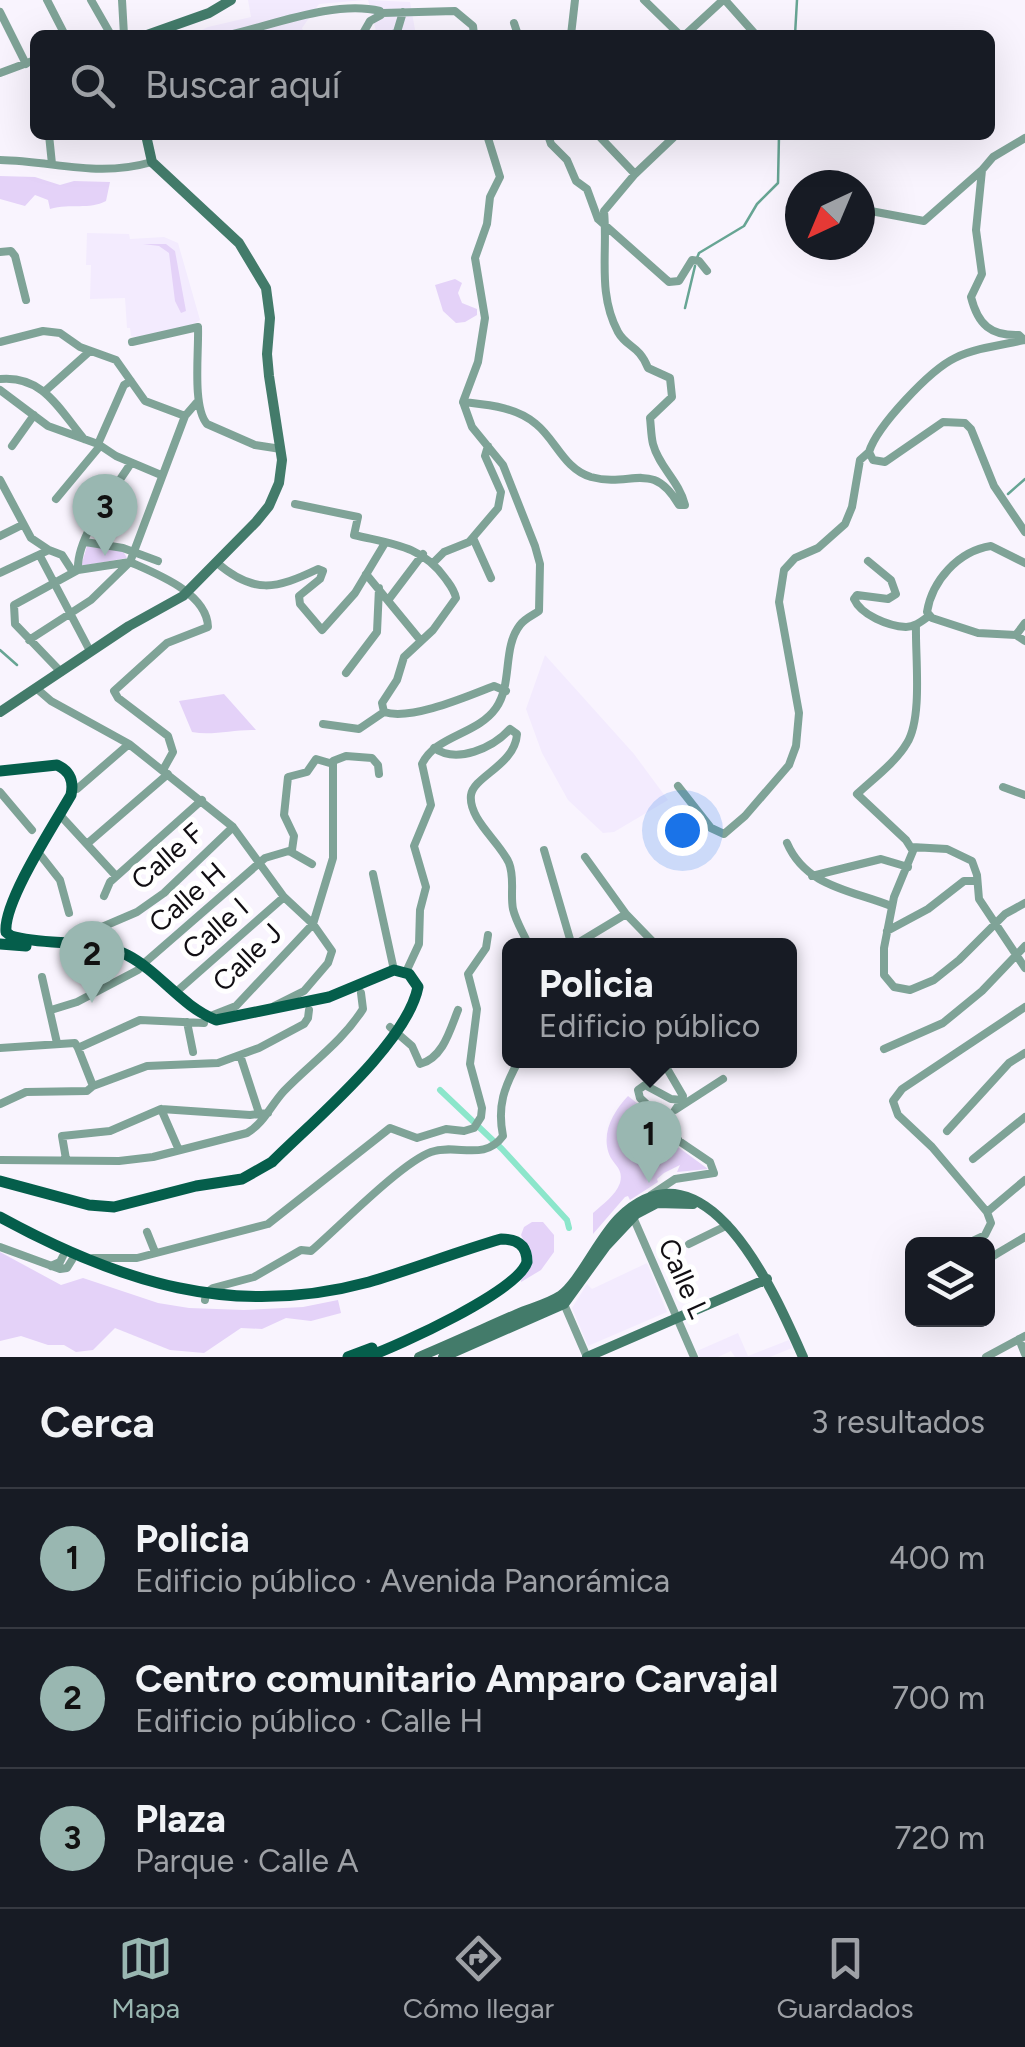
<!DOCTYPE html>
<html lang="es">
<meta charset="utf-8">
<style>
:root{--surface:#171b24;--page:#20242c;--text:#f1f3f6;--muted:#9ea1a6;--line:#363941;--accent:#99b7b1}
body{margin:0;font-family:Figtree,sans-serif;background:var(--page);color:var(--text)}
.controls{position:absolute;right:30px;bottom:30px;display:grid;overflow:hidden;border-radius:15px;box-shadow:0 10px 40px #0002}
.controls button{width:90px;height:90px;display:grid;place-items:center;padding:0;border:0;border-bottom:2px solid var(--line);background:var(--surface);color:var(--text);font:50px sans-serif}
.compass{position:absolute;left:785px;top:170px;width:90px;height:90px;border-radius:50%;background:var(--surface);box-shadow:0 10px 40px #0002;rotate:224deg}
.you{position:absolute;left:682px;top:830px;width:35px;height:35px;margin:-25px;border:8px solid #fff;border-radius:50%;background:#1a73e8;box-shadow:0 0 0 15px #1a73e833}
.badge{display:grid;place-items:center;width:65px;height:65px;border-radius:50%;background:var(--accent);color:#111;font-size:32px;font-weight:700}
.pin{position:absolute;translate:-50% -82px;filter:drop-shadow(0 2px 5px #0008)}
.pin::after{content:'';position:absolute;top:52px;width:35px;height:30px;background:inherit;clip-path:polygon(0 0,100% 0,50% 100%)}
.popup{position:absolute;left:502px;top:938px;width:295px;height:130px;box-sizing:border-box;display:grid;place-content:center;border-radius:15px;background:var(--surface);filter:drop-shadow(0 2px 8px #0005);font-size:32px;white-space:nowrap;color:var(--muted)}
.popup b{font-size:38px;color:var(--text)}
.popup::after{content:'';position:absolute;left:50%;top:100%;margin-left:-20px;border:20px solid transparent;border-top-color:var(--surface)}
.list{margin:0;padding:0;list-style:none}
h2{display:flex;justify-content:space-between;align-items:center;height:130px;margin:0;padding:0 40px;font-size:42px}
h2 small{font-size:32px;font-weight:400;color:var(--muted)}
.list li{display:grid;grid-template-columns:65px 1fr auto;gap:30px;align-items:center;box-sizing:border-box;height:140px;padding:0 40px;border-top:2px solid var(--line)}
.list b{display:block;font-size:38px;white-space:nowrap}
.list p{margin:0;font-size:32px;white-space:nowrap;color:var(--muted)}
.list em{font-size:32px;font-style:normal;color:var(--muted)}
.icon{flex:none;width:55px;height:55px;fill:none;stroke:currentColor;stroke-width:2;stroke-linecap:round;stroke-linejoin:round}
.map{position:relative;flex:none;width:1025px;height:1357px;overflow:hidden}
.search{position:absolute;background:var(--surface);box-shadow:0 10px 40px #0002;left:30px;right:30px;top:30px;height:110px;display:flex;align-items:center;gap:25px;box-sizing:border-box;padding:0 35px;border-radius:15px;color:var(--muted);font-size:38px}
.sheet{height:550px;background:var(--surface)}
nav{display:flex;justify-content:space-around;align-items:center;box-sizing:border-box;height:140px;border-top:2px solid var(--line);background:var(--surface);font-size:28px;color:var(--muted)}
nav a{display:grid;justify-items:center;gap:5px}
nav .on{color:var(--accent)}
.map>svg:first-child{display:block}
.built{fill:#f3ebfe}
.green{fill:#e4d2f8}
.lines{fill:none;stroke-linecap:round;stroke-linejoin:round}
.stream{stroke:#67a594;stroke-width:2.5}
.canal{stroke:#8ce6cb;stroke-width:6}
.street{stroke:#7fa397;stroke-width:8}
.secondary{stroke:#437b6a;stroke-width:10}
.primary{stroke:#055e4b;stroke-width:11}
.labels{text-anchor:middle;dominant-baseline:central;stroke-width:10;stroke-linejoin:round;paint-order:stroke}
.street-label{font-size:28px;fill:#110e13;stroke:#fff}
</style>
<div class="map">
<svg width="1025" height="1357" viewBox="0 0 1025 1357">
<rect width="100%" height="100%" fill="#f9f4fe"/>
<path class="built" d="M 248,0 L 365,0 L 319,4 L 302,28 L 305,35 L 192,35 L 208,27 L 251,17 Z
M 368,0 L 410,2 L 416,35 L 377,35 Z
M 87,233 L 129,234 L 130,239 L 164,237 L 178,243 L 200,320 L 188,328 L 137,338 L 131,336 L 130,328 L 127,328 L 125,298 L 90,299 L 91,265 L 86,265 Z
M 545,655 L 634,754 L 668,800 L 614,832 L 603,833 L 568,800 L 542,753 L 526,709 Z
M 647,1263 L 667,1312 L 588,1346 L 572,1308 L 587,1284 L 592,1289 Z
M 738,1333 L 748,1356 L 789,1340 L 792,1348 L 770,1357 L 735,1357 L 731,1351 L 718,1357 L 700,1357 L 697,1351 Z"/>
<path class="green" d="M 0,176 L 35,177 L 60,185 L 74,181 L 110,182 L 106,201 C 89,210 71,203 50,209 L 48,200 L 35,195 L 25,206 L 0,199 Z
M 143,244 L 166,244 L 175,251 L 186,311 L 181,313 L 175,301 L 169,253 L 159,246 Z
M 455,279 L 462,283 L 458,293 L 462,303 L 477,309 L 477,315 L 465,322 L 456,323 L 443,311 L 435,285 Z
M 87,546 L 123,551 L 127,558 L 81,566 Z
M 224,694 L 256,730 C 234,729 213,736 192,732 L 179,701 Z
M 628,1096 L 661,1122 L 678,1147 L 708,1169 L 677,1172 L 680,1165 L 664,1173 L 657,1179 L 658,1182 L 630,1200 L 628,1196 L 625,1197 L 593,1234 L 593,1213 C 603,1204 615,1196 620,1183 C 624,1168 613,1165 609,1154 C 601,1132 614,1111 628,1096 Z
M 532,1222 L 543,1222 L 554,1235 L 554,1252 L 541,1270 L 521,1282 L 526,1245 L 521,1235 L 524,1227 Z
M 0,1252 L 61,1285 L 83,1278 L 158,1303 L 189,1308 L 244,1310 L 303,1307 L 338,1300 L 341,1313 L 311,1321 L 286,1318 L 262,1329 L 241,1328 L 204,1353 L 170,1350 L 115,1328 L 93,1350 L 76,1352 L 64,1345 L 48,1345 L 21,1336 L 0,1341 Z"/>
<g class="lines">
<path class="stream" d="M 795,35 L 797,0
M 697,258 L 699,253 L 744,226 L 757,204 L 778,183 L 779,135
M 685,308 L 695,266
M 1008,494 L 1025,479
M 0,650 L 17,665"/>
<path class="canal" d="M 440,1090 L 502,1149 L 567,1220 L 569,1228"/>
<path class="street" d="M 47,0 L 65,35
M 91,0 L 111,35
M 122,0 L 124,35
M 644,0 L 680,35
M 725,0 L 756,35
M 0,12 L 26,64
M 382,13 L 455,11 L 473,26 L 474,35
M 514,23 L 518,35
M 229,35 C 273,25 335,0 380,11 L 381,15 L 370,21 L 362,35
M 391,35 L 397,32 L 403,12
M 571,35 L 575,0
M 685,35 L 723,0
M 0,73 L 35,60
M 49,135 L 52,164
M 548,135 L 551,144 L 567,160 L 576,181 L 587,189 L 598,219 L 669,282 L 679,281 L 692,260 L 699,261 L 707,271
M 598,135 L 635,174
M 0,160 C 55,161 96,178 152,162
M 860,209 L 924,221 L 982,170
M 796,218 L 800,215
M 0,252 L 11,251 L 15,256 L 26,300
M 1024,340 L 1019,335 C 991,336 978,325 971,297 L 982,274 L 976,230 L 982,170 L 993,157 L 1025,138
M 1025,340 C 1002,345 975,348 955,358 C 930,370 877,426 869,452 L 873,460 L 885,462 L 943,422 L 965,423 L 971,429 L 994,486 L 1025,532
M 0,342 L 43,331 L 60,333 L 80,347 L 116,360 L 145,401 L 185,416 L 198,401
M 132,342 L 198,327 C 199,351 192,407 207,424 L 255,445 L 281,449
M 0,379 C 43,375 59,409 84,439
M 0,390 L 48,426 L 98,444 L 116,456 L 161,475
M 44,392 L 90,351
M 463,402 C 489,405 516,407 536,424 C 556,440 564,469 591,477 C 632,488 652,459 679,505 L 685,505 C 679,481 659,467 653,444 C 651,436 651,426 650,418 L 672,397 L 670,378 L 648,368 C 639,345 627,348 618,332 C 597,293 608,252 604,211 L 635,174 L 676,135
M 98,444 L 124,385 L 131,381
M 12,446 L 34,415
M 0,480 L 31,538 L 49,550
M 56,499 L 100,446
M 295,504 L 358,517 L 354,535 C 391,544 421,545 445,578 C 450,585 454,589 456,598 L 433,630 L 404,657 L 397,680 L 382,703 L 384,712 C 411,721 468,696 494,686 L 506,691
M 0,536 L 22,525
M 473,538 L 491,578
M 85,542 L 123,548 L 158,561
M 40,556 L 90,651
M 868,561 L 891,580 L 896,594 L 888,599 L 857,595 L 854,599 C 861,615 888,626 906,627 C 915,627 922,621 929,616
M 216,562 C 254,595 276,589 318,569 L 323,571 L 320,579 L 299,596 L 300,604 L 322,630 L 355,593 L 385,543
M 434,562 L 444,552 L 469,542 L 498,508 L 501,492 L 485,456 L 488,446
M 1025,563 L 991,546 C 958,551 932,581 927,612 L 932,618 L 978,633 L 1016,635 L 1025,641
M 78,570 C 76,537 114,490 131,463
M 0,573 L 49,550 L 62,555 L 73,572
M 366,574 L 421,641
M 389,599 L 423,554
M 916,625 C 915,655 923,717 907,743 C 896,762 873,779 857,794 L 906,840 L 913,851 L 894,897 L 884,948 L 884,975 L 894,987 L 910,990 L 934,980 L 959,960 L 1005,914 L 1025,903
M 1016,635 L 1025,623
M 29,640 L 91,600 L 130,562 C 157,574 207,593 208,627 L 167,643 L 114,691 L 118,698 L 168,736 L 173,752 L 163,770
M 61,672 L 15,624 L 14,605 L 78,570 L 130,562 L 185,416
M 346,673 L 377,632 L 379,588
M 36,688 L 51,701 L 129,744 L 233,827 L 284,897 L 313,924 L 332,951 L 328,963 L 304,991 L 274,1006
M 323,724 L 359,729 L 384,712
M 434,748 C 457,764 493,748 510,729 L 517,734 C 515,765 474,776 471,795 C 468,819 500,842 509,863 C 515,878 510,894 513,909 C 516,922 524,934 529,946
M 678,786 L 711,828 L 724,834 L 745,816 L 789,765 L 796,746 L 799,713 L 779,602 L 784,570 L 795,558 L 818,548 L 845,524 L 852,507 L 860,460 L 869,452
M 1003,787 L 1025,795
M 73,789 L 77,789 L 129,744
M 0,792 L 32,830
M 60,815 L 116,876
M 88,843 L 168,774
M 787,843 C 806,887 851,890 891,906
M 912,847 L 947,849 L 972,861 L 977,875 L 979,899 L 1025,968
M 544,850 L 572,946
M 38,852 L 60,880 L 69,913
M 291,852 L 312,864
M 585,857 L 626,914 L 657,946
M 373,874 L 394,970
M 812,876 L 881,859 L 908,867
M 104,896 L 110,882 L 202,800
M 887,931 L 928,909 L 964,881 L 977,881
M 77,943 L 81,936 L 137,912 L 164,893 L 233,827
M 573,946 L 626,914
M 142,965 L 265,858 L 292,850 L 294,836 L 284,815 L 288,777 L 307,772 L 316,759 L 333,764
M 406,972 L 419,944 L 420,910 L 426,887 L 414,846 L 431,805 L 422,764 C 436,735 477,735 496,708 C 513,684 502,648 520,625 C 524,619 533,615 539,611 L 540,564 L 535,546 L 503,465 L 472,427 L 463,402 L 478,362 L 485,318 L 475,258 L 487,224 L 490,197 L 500,177 L 487,135
M 42,977 L 57,1043
M 175,993 L 284,897
M 51,1010 L 77,1002 L 138,970
M 208,1017 L 236,1006 L 313,924 L 333,858 L 333,761 L 346,756 L 372,758 L 378,765 L 379,774
M 187,1022 L 193,1052
M 390,1027 L 412,1046 L 420,1064 C 443,1058 450,1030 458,1010
M 0,1048 L 75,1043 L 78,1048
M 78,1048 L 140,1020 L 204,1023
M 78,1048 L 93,1086
M 884,1049 L 943,1023 L 982,991 L 1025,946
M 240,1055 L 259,1113
M 682,1100 L 675,1110 L 723,1079
M 0,1104 L 26,1092 L 87,1091 L 93,1086 L 147,1066 L 218,1063 L 259,1048 L 304,1024 L 308,1018 L 309,1010
M 161,1109 L 178,1148
M 947,1131 L 1009,1063 L 1025,1053
M 66,1159 L 62,1136 L 110,1131 L 161,1109 L 250,1115 L 268,1113
M 973,1159 L 1025,1117
M 0,1160 L 119,1161 L 153,1157 L 247,1133 C 264,1123 271,1105 284,1091 C 311,1063 342,1042 363,1009 L 361,993
M 651,1195 L 675,1179 L 714,1173 L 710,1162 L 679,1141 L 669,1125 L 640,1098 L 638,1090 L 645,1085 L 671,1099 L 682,1100 L 683,1096 L 662,1060
M 987,1212 L 1025,1180
M 633,1217 L 694,1357
M 147,1232 L 155,1252
M 689,1244 L 728,1225
M 966,1244 L 985,1235 L 991,1223 L 987,1212 L 932,1147 L 898,1115 L 893,1101 L 902,1089 L 1025,1007
M 0,1247 L 60,1269 L 67,1268 L 72,1260
M 93,1258 L 137,1258 L 268,1224 L 390,1128 L 417,1138 L 446,1129 L 464,1131 L 474,1128 L 481,1117 L 482,1108 L 470,1064 L 477,1009 L 468,974 L 486,948 L 488,935
M 988,1259 L 1025,1237
M 51,1266 L 60,1262 L 63,1256
M 205,1300 L 206,1293 L 213,1288 L 254,1277 L 301,1250 L 311,1251 C 338,1228 401,1163 431,1152 C 457,1143 484,1162 503,1136 C 497,1106 504,1087 519,1060
M 564,1304 L 587,1357
M 1019,1339 L 1025,1354
M 986,1357 L 1025,1336"/>
<path class="secondary" d="M 147,35 L 209,13 L 231,0
M 0,712 L 129,626 L 183,596 L 256,522 L 269,506 L 279,483 L 282,460 L 269,376 L 267,354 L 270,318 L 266,288 L 239,243 L 152,162 L 146,135
M 419,1357 C 452,1343 485,1328 517,1314 C 531,1308 548,1304 560,1296 C 580,1282 599,1237 620,1217 C 707,1134 776,1296 803,1357
M 443,1357 L 564,1304 L 606,1246 L 636,1214 L 657,1203 L 693,1204
M 587,1357 L 767,1279"/>
<path class="primary" d="M 0,771 L 57,765 C 70,771 74,781 71,795 C 55,823 3,902 6,932 L 11,936 C 48,947 90,937 127,955 C 160,972 181,1006 216,1020 L 329,997 L 394,970 L 409,974 L 418,987 C 407,1043 313,1121 272,1162 L 242,1179 L 196,1186 L 114,1207 L 89,1205 L 0,1181
M 0,944 L 26,946
M 0,1217 C 119,1282 233,1319 369,1282 C 413,1269 456,1252 501,1239 C 517,1239 527,1245 527,1262 C 517,1292 400,1345 367,1357
M 348,1357 L 372,1348"/>
</g>
<g class="labels">
<g class="street-label">
<text transform="translate(167 856) rotate(-41)">Calle F</text>
<text transform="translate(187 897) rotate(-41)">Calle H</text>
<text transform="translate(215 928) rotate(-41)">Calle I</text>
<text transform="translate(247 957) rotate(-44)">Calle J</text>
<text transform="translate(684 1278) rotate(66)">Calle L</text>
</g>
</g>
</svg>
<div class="controls">
<button><svg class="icon" aria-label="layers" viewBox="0 0 24 24"><path d="M12 4l9 5-9 5-9-5zM3 14l9 5 9-5"/></svg></button>
</div>
<svg class="compass" viewBox="-18 -18 36 36"><path d="M0-13l5 13h-10z" fill="#e53935"/><path d="M0 13l5-13h-10z" fill="#9ea1a6"/></svg>
<div class="you"></div>
<div class="pin badge" style="left:649px;top:1183px">1</div>
<div class="popup"><b>Policia</b>Edificio público</div>
<div class="pin badge" style="left:92px;top:1003px">2</div>
<div class="pin badge" style="left:105px;top:556px">3</div>
<div class="search"><svg class="icon" aria-label="search" viewBox="0 0 24 24"><circle cx="10" cy="10" r="6"/><path d="M15 15l6 6"/></svg>Buscar aquí</div>
</div>
<section class="sheet">
<h2>Cerca<small>3 resultados</small></h2>
<ul class="list">
<li><span class="badge">1</span><div><b>Policia</b><p>Edificio público · Avenida Panorámica</p></div><em>400 m</em></li>
<li><span class="badge">2</span><div><b>Centro comunitario Amparo Carvajal</b><p>Edificio público · Calle H</p></div><em>700 m</em></li>
<li><span class="badge">3</span><div><b>Plaza</b><p>Parque · Calle A</p></div><em>720 m</em></li>
</ul>
</section>
<nav>
<a class="on"><svg class="icon" aria-label="map" viewBox="0 0 24 24"><path d="M3 6l6-2 6 2 6-2v14l-6 2-6-2-6 2zM9 4v14M15 6v14"/></svg>Mapa</a>
<a><svg class="icon" aria-label="directions" viewBox="0 0 24 24"><path d="M12 3l9 9-9 9-9-9zM9 14v-3h6M13 9l2 2-2 2"/></svg>Cómo llegar</a>
<a><svg class="icon" aria-label="saved" viewBox="0 0 24 24"><path d="M7 4h10v16l-5-4-5 4z"/></svg>Guardados</a>
</nav>
